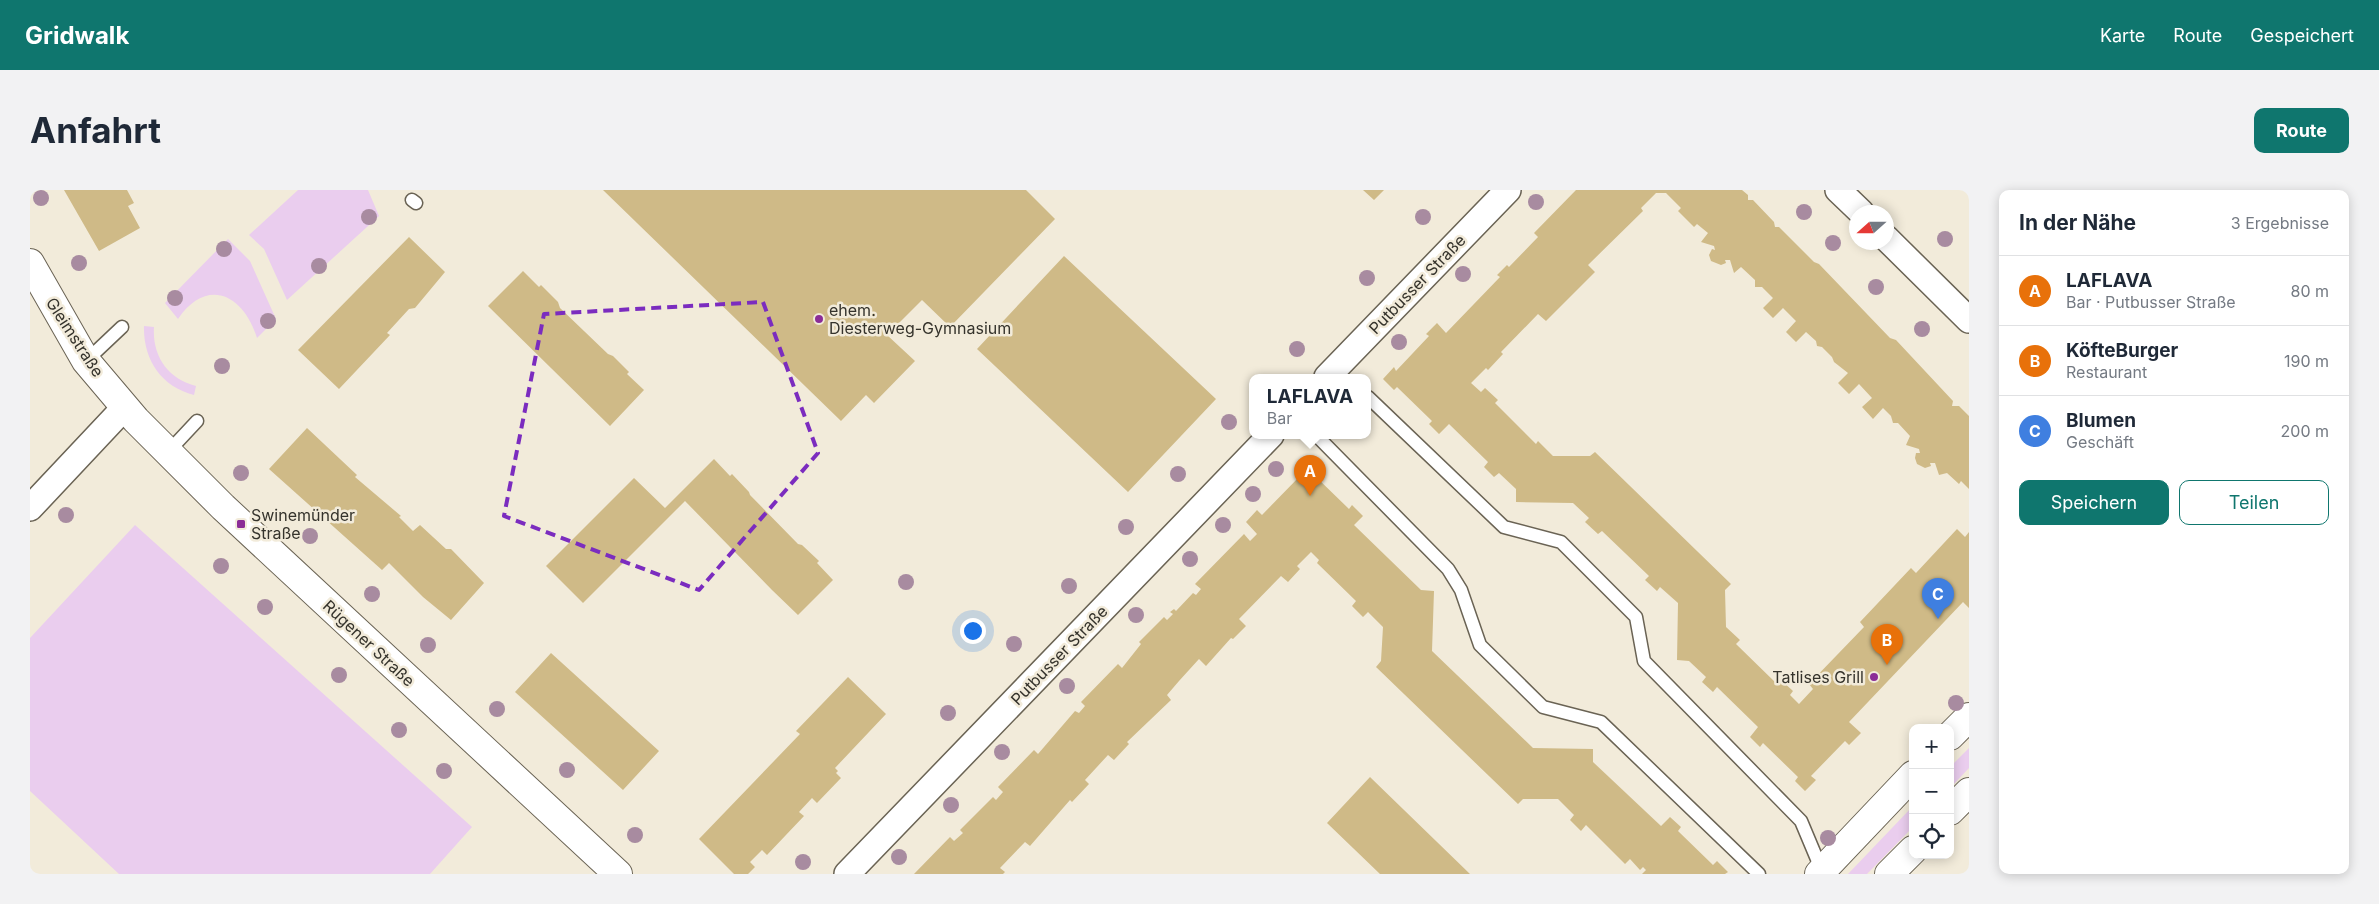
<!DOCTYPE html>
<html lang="de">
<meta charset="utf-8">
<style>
:root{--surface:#fff;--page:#f2f2f3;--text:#1f2937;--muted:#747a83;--line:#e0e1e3;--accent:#0f766e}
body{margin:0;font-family:Inter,sans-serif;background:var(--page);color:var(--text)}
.controls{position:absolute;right:15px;bottom:15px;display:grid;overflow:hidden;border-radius:10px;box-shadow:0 2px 12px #0003}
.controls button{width:45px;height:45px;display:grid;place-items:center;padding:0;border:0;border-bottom:1px solid var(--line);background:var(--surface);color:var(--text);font:25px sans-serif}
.compass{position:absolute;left:1819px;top:15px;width:45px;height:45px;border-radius:50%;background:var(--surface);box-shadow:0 2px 12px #0003;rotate:249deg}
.you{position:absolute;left:942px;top:440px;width:18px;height:18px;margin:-12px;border:4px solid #fff;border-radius:50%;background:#1a73e8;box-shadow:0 0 0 8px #1a73e833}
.badge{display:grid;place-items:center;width:32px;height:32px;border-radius:50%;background:var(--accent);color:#fff;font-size:16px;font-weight:700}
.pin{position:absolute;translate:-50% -41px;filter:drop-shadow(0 1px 2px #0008)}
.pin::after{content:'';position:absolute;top:26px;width:18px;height:15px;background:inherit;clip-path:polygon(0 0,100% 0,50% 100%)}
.popup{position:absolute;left:1219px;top:184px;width:122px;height:65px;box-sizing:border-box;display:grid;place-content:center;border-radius:10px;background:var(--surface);filter:drop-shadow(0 1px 4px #0005);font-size:16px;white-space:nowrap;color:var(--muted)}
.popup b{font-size:19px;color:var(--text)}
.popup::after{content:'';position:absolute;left:50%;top:100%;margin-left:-10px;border:10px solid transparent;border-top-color:var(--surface)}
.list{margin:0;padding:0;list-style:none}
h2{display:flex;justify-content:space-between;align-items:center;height:65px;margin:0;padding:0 20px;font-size:21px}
h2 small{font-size:16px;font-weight:400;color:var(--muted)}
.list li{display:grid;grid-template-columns:32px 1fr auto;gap:15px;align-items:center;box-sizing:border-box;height:70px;padding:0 20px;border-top:1px solid var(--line)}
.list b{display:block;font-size:19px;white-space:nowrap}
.list p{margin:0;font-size:16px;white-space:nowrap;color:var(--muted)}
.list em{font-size:16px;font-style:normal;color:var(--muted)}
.actions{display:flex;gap:10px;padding:15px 20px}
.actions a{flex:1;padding:11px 0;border:1px solid var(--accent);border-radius:10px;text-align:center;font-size:18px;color:var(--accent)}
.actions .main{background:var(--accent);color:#fff}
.icon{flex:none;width:28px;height:28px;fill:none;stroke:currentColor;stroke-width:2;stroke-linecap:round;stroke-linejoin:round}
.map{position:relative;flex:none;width:1939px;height:684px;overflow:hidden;border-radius:10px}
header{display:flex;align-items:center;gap:30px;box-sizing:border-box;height:70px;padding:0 25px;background:var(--accent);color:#fff}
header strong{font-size:24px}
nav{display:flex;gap:28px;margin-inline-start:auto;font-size:18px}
.intro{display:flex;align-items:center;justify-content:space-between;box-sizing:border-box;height:120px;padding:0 30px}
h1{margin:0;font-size:35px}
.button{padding:12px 22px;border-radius:10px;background:var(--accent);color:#fff;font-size:18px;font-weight:700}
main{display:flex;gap:30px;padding:0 30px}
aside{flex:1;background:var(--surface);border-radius:10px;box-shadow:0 2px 12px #0003}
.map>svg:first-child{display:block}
.green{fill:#eacdee}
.building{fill:#cfba87}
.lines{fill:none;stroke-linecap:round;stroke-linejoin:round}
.service-casing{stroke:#6a6354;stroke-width:15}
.minor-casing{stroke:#6a6354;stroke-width:28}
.tertiary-casing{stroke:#6a6354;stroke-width:30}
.secondary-casing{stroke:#6a6354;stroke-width:30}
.service{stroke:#fff;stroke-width:12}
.minor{stroke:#fff;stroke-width:25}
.tertiary{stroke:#fff;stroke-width:28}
.secondary{stroke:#fff;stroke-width:28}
.tree{fill:#a88ba0}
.marked{fill:none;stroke:#7b2cbf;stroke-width:4;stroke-dasharray:10 6;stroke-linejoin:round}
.poi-dot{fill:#8b2d97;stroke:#f2ebda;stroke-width:2}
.labels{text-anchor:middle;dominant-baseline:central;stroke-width:5;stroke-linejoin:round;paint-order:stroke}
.street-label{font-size:16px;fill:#35332c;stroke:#f2ebda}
.poi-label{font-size:16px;fill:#35332c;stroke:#f2ebda;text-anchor:start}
</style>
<header>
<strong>Gridwalk</strong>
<nav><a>Karte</a><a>Route</a><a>Gespeichert</a></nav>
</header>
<div class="intro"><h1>Anfahrt</h1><a class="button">Route</a></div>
<main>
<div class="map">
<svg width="1939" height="684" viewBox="0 0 1939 684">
<rect width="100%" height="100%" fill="#f2ebda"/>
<path class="green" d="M 268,0 L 338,0 L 349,26 L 257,110 L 234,59 L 219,45 Z
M 198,49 L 220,71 L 246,129 L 227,148 C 214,105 177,86 148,129 L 135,113 Z
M 114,136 L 124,137 C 122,166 138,189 166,196 L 164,205 C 131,197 113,169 114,136 Z
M 105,335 L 442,637 L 400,684 L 89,684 L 0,601 L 0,448 Z
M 1939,558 L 1939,578 L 1920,598 L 1920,577 Z
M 1883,616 L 1883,637 L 1837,684 L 1818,684 Z"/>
<path class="building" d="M 34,0 L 97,0 L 104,13 L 98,16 L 110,38 L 69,61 Z
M 573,0 L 996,0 L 1025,29 L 920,137 L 892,110 L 857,145 L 885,171 L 844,213 L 836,205 L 811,231 Z
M 1333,0 L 1354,0 L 1344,10 Z
M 1546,0 L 1712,0 L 1718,5 L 1718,10 L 1723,10 L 1744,32 L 1745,37 L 1749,37 L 1784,72 L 1789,74 L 1860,148 L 1866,150 L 1923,211 L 1922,216 L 1929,216 L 1939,226 L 1939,299 L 1931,291 L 1929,294 L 1917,283 L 1909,285 L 1905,273 L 1900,273 L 1901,276 L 1895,278 L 1887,274 L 1885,268 L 1886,263 L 1890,263 L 1889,259 L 1876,255 L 1880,246 L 1868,233 L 1863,233 L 1861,226 L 1853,218 L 1843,229 L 1832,217 L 1842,208 L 1829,194 L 1819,204 L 1808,193 L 1818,183 L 1804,172 L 1802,167 L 1792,157 L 1787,156 L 1786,151 L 1776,142 L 1766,152 L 1756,142 L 1766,131 L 1753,118 L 1743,128 L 1733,118 L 1743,108 L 1732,97 L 1725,97 L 1725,90 L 1711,77 L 1704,83 L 1700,70 L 1695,70 L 1696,73 L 1691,75 L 1681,71 L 1679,65 L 1682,59 L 1685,60 L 1684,56 L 1671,52 L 1678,43 L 1667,34 L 1664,37 L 1648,21 L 1651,18 L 1636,3 L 1626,3 L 1611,18 L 1613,21 L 1558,75 L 1565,82 L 1516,131 L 1508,124 L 1471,162 L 1473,164 L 1458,180 L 1456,178 L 1441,193 L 1451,202 L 1455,198 L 1468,210 L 1465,213 L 1506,254 L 1508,251 L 1523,266 L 1560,266 L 1565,262 L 1701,394 L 1695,400 L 1696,437 L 1710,450 L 1706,454 L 1747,494 L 1751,490 L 1763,501 L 1760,505 L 1769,514 L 1783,499 L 1779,494 L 1834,437 L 1830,432 L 1881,378 L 1886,383 L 1927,339 L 1935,347 L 1939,342 L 1939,418 L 1933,412 L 1819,532 L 1831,543 L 1819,555 L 1815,551 L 1781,586 L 1786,590 L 1775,601 L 1765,591 L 1768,587 L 1733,553 L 1730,557 L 1720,547 L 1728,537 L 1687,497 L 1683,502 L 1672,492 L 1676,487 L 1659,471 L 1647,470 L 1648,413 L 1630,397 L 1627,401 L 1615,390 L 1619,386 L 1572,341 L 1568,344 L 1555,332 L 1559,328 L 1543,313 L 1486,312 L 1486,299 L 1469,283 L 1464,287 L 1454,277 L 1458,272 L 1419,234 L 1409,244 L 1399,234 L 1402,231 L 1367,197 L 1364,200 L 1353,189 L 1364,177 L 1366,181 L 1399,146 L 1396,144 L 1407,133 L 1416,143 L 1470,87 L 1467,85 L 1477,75 L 1479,77 L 1508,47 L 1504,43 Z
M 379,47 L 415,82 L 385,118 L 379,119 L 357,143 L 360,145 L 309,199 L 268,160 Z
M 1034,66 L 1186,209 L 1098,302 L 947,159 Z
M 493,81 L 509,97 L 511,95 L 528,112 L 530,118 L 578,164 L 583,166 L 599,182 L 597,184 L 614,200 L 580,236 L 458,116 Z
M 277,238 L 327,285 L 325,287 L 371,326 L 369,327 L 383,341 L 390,335 L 416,359 L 421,359 L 454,393 L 421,430 L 393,407 L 359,373 L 352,380 L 239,279 Z
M 684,269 L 700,286 L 702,284 L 719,302 L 720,305 L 768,354 L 772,355 L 789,371 L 787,373 L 803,390 L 768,425 L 742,400 L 655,311 L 553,413 L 516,376 L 604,288 L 635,318 Z
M 1276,271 L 1287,282 L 1284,285 L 1319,319 L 1322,315 L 1333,326 L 1324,335 L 1391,400 L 1404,401 L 1402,461 L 1503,558 L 1563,559 L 1563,572 L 1631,636 L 1640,627 L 1651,637 L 1648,641 L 1683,675 L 1687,671 L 1698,682 L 1695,684 L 1612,684 L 1616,680 L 1613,677 L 1610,680 L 1600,669 L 1595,674 L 1556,635 L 1551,641 L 1540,630 L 1544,625 L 1528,609 L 1493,609 L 1488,614 L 1346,477 L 1351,471 L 1353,437 L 1338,422 L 1333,427 L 1322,416 L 1326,411 L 1287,373 L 1289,370 L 1281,362 L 1267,376 L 1270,379 L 1258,392 L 1251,386 L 1209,429 L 1216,436 L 1203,449 L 1201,448 L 1176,476 L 1169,469 L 1149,491 L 1137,505 L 1141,510 L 1097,552 L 1099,554 L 1084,570 L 1078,565 L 1055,590 L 1059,594 L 1042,612 L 1040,610 L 1000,656 L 995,652 L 970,678 L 975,682 L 973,684 L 884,684 L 920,647 L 924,651 L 933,643 L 930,640 L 963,607 L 966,610 L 973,602 L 968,597 L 1004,560 L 1008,564 L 1045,521 L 1049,523 L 1055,516 L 1051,512 L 1088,474 L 1092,478 L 1111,454 L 1109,452 L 1134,427 L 1137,430 L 1143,424 L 1140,422 L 1144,419 L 1146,421 L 1163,403 L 1166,405 L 1171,399 L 1165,394 L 1214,344 L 1220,351 L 1227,344 L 1216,332 L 1227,320 L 1232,325 L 1270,286 L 1265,282 Z
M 521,463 L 629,561 L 593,600 L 485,502 Z
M 818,487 L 856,524 L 805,578 L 808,581 L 806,583 L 811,588 L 787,613 L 782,608 L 769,622 L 774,626 L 737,665 L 732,660 L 720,672 L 725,677 L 718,684 L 704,684 L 669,649 L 770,544 L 766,541 Z
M 1340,587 L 1440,684 L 1350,684 L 1297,633 Z"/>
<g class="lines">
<defs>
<path id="service" d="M 382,10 L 386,13
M 56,171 L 92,137
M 1338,207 L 1474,337 L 1531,352 L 1606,427 L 1614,471 L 1771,631 L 1792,681
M 1286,245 L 1418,379 L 1431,400 L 1450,455 L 1513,517 L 1571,532 L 1729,684
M 138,262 L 167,231"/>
<path id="minor" d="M 1808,0 L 1831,22
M 1856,48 L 1939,130
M 1297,187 L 1478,0
M 0,318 L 94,218
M 817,684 L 1241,245"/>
<path id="tertiary" d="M 0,73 L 56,171 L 106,230 L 193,317 L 588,684"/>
<path id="secondary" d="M 1920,546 L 1939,527
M 1920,621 L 1939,602
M 1789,684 L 1883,585
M 1859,684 L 1883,660"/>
</defs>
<use href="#service" class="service-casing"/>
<use href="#minor" class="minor-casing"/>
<use href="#tertiary" class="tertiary-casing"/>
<use href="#secondary" class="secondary-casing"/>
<use href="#service" class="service"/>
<use href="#minor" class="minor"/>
<use href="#tertiary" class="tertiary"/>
<use href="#secondary" class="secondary"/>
</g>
<g class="tree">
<circle cx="11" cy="8" r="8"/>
<circle cx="1506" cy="12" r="8"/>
<circle cx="1774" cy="22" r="8"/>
<circle cx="339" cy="27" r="8"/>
<circle cx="1393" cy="27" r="8"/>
<circle cx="1915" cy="49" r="8"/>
<circle cx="1803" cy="53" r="8"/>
<circle cx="194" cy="59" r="8"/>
<circle cx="49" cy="73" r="8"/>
<circle cx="289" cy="76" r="8"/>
<circle cx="1433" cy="84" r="8"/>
<circle cx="1337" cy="88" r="8"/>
<circle cx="1846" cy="97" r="8"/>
<circle cx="145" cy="108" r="8"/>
<circle cx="238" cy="131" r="8"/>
<circle cx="1892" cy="139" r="8"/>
<circle cx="1369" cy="152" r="8"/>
<circle cx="1267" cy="159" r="8"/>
<circle cx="192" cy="176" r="8"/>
<circle cx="1199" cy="232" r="8"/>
<circle cx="1246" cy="279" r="8"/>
<circle cx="211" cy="283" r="8"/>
<circle cx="1148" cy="284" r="8"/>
<circle cx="1223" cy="304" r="8"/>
<circle cx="36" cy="325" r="8"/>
<circle cx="1193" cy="335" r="8"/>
<circle cx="1096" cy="337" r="8"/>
<circle cx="280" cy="346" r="8"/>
<circle cx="1160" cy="369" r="8"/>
<circle cx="191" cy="376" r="8"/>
<circle cx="876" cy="392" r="8"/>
<circle cx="1039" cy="396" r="8"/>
<circle cx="342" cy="404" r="8"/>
<circle cx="235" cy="417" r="8"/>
<circle cx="1106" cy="425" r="8"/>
<circle cx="984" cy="454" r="8"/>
<circle cx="398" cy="455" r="8"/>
<circle cx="309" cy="485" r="8"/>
<circle cx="1037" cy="496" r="8"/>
<circle cx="1926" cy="513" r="8"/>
<circle cx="467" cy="519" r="8"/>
<circle cx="918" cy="523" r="8"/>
<circle cx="369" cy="540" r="8"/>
<circle cx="972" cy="562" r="8"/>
<circle cx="537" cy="580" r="8"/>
<circle cx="414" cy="581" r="8"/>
<circle cx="921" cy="615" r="8"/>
<circle cx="605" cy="645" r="8"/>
<circle cx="1798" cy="648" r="8"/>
<circle cx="869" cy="667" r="8"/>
<circle cx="773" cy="672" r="8"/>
</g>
<path class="marked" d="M 733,112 L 788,263 L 669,400 L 474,326 L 514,124 Z"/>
<g class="poi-dot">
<circle cx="789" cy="129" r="5"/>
<rect x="206" y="329" width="10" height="10" rx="2.5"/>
<circle cx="1844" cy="487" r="5"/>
</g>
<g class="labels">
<g class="street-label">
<text transform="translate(1387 94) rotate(-46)">Putbusser Straße</text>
<text transform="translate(45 147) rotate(57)">Gleimstraße</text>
<text transform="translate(339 453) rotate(43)">Rügener Straße</text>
<text transform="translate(1029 465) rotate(-46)">Putbusser Straße</text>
</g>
<g class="poi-label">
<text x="799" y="120">ehem.<tspan x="799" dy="18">Diesterweg-Gymnasium</tspan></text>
<text x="221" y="325">Swinemünder<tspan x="221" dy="18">Straße</tspan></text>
<text x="1834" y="487" text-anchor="end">Tatlises Grill</text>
</g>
</g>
</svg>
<div class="controls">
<button>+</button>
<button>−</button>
<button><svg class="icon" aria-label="locate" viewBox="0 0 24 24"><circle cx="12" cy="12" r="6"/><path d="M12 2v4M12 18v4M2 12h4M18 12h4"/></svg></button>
</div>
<svg class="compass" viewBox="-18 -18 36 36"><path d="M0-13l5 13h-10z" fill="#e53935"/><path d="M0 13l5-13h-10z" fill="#747a83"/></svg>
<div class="you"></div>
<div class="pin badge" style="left:1280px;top:306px;background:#e8710a">A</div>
<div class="popup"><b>LAFLAVA</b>Bar</div>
<div class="pin badge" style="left:1857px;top:475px;background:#e8710a">B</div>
<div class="pin badge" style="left:1908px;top:429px;background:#3f7fe0">C</div>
</div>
<aside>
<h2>In der Nähe<small>3 Ergebnisse</small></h2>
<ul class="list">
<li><span class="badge" style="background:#e8710a">A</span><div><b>LAFLAVA</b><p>Bar · Putbusser Straße</p></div><em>80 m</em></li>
<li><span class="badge" style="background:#e8710a">B</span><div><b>KöfteBurger</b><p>Restaurant</p></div><em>190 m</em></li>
<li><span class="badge" style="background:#3f7fe0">C</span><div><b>Blumen</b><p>Geschäft</p></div><em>200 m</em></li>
</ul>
<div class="actions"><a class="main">Speichern</a><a>Teilen</a></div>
</aside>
</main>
